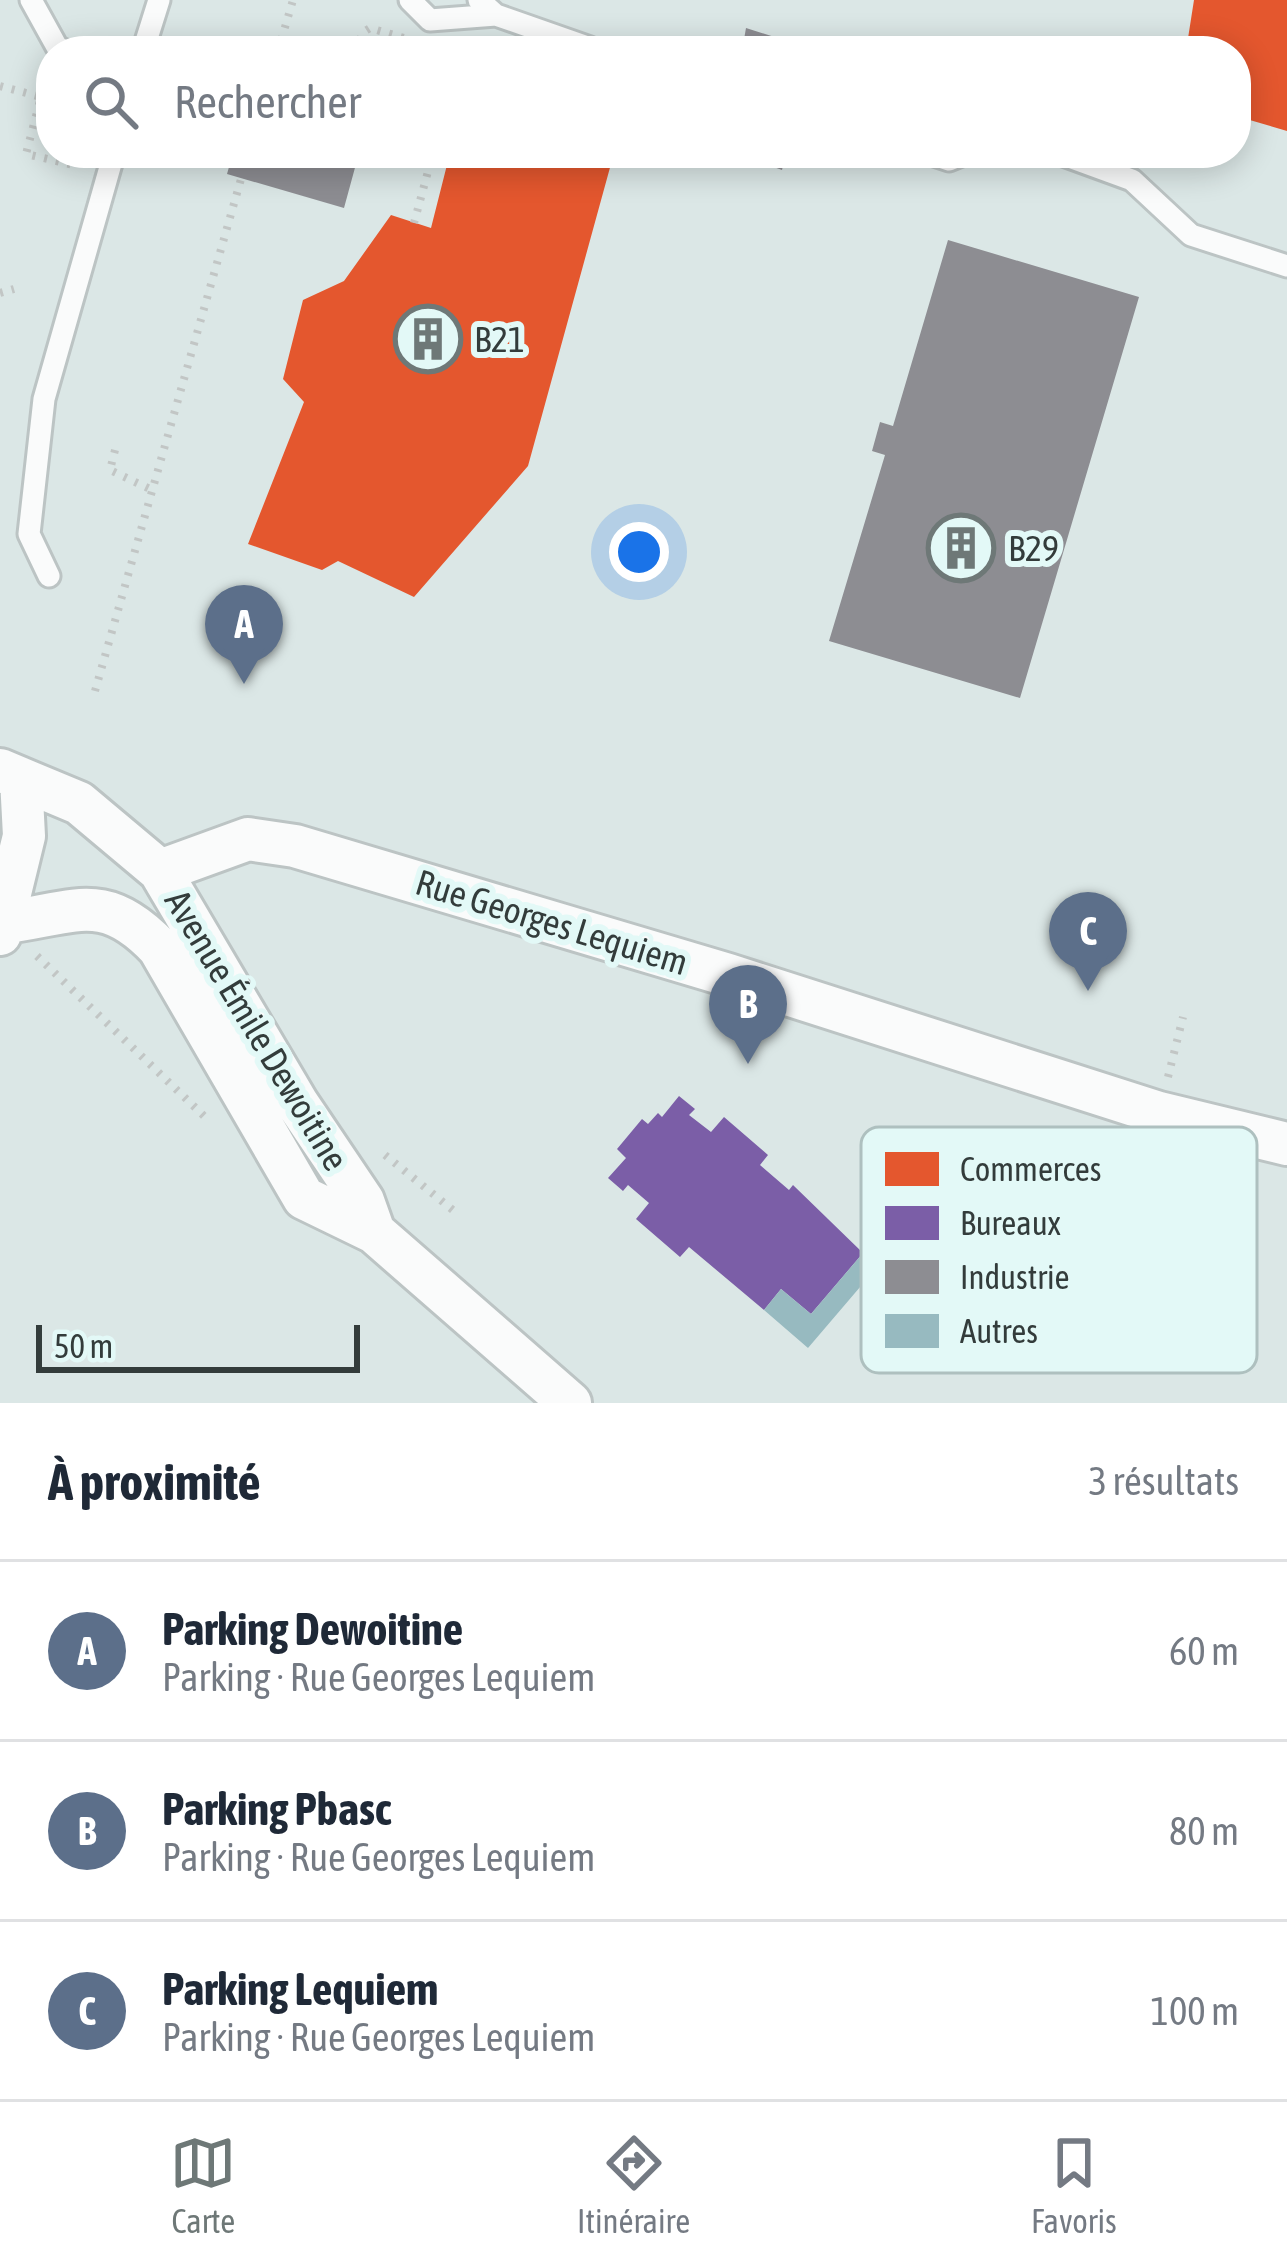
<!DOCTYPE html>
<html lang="fr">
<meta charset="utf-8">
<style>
:root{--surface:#fff;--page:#f6f6f7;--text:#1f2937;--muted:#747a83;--line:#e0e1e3;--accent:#6e7877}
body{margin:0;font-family:"Asap Condensed",sans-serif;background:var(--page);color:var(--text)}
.scale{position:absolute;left:36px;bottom:30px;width:324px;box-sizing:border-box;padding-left:12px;border:6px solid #333c3b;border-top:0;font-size:33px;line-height:42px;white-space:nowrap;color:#333c3b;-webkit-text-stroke:9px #e3f9f7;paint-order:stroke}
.you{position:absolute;left:639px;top:552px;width:42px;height:42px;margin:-30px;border:9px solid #fff;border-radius:50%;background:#1a73e8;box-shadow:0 0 0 18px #1a73e833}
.badge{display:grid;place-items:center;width:78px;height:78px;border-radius:50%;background:var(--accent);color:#fff;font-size:39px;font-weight:700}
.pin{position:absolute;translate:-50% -99px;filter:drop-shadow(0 3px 6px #0008)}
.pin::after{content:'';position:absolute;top:63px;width:42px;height:36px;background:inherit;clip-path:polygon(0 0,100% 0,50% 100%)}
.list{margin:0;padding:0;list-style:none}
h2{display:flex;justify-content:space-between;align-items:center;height:156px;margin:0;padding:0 48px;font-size:51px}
h2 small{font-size:39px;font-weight:400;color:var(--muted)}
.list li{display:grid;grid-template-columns:78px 1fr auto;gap:36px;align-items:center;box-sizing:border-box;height:180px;padding:0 48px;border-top:3px solid var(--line)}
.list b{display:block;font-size:45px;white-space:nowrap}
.list p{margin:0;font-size:39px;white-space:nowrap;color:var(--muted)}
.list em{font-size:39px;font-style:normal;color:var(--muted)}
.icon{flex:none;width:66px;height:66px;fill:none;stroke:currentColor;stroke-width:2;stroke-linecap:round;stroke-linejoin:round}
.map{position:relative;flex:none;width:1287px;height:1403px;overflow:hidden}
.search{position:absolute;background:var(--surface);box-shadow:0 6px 30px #0003;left:36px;right:36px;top:36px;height:132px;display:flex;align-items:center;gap:30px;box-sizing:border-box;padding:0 42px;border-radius:48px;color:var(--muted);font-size:45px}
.sheet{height:696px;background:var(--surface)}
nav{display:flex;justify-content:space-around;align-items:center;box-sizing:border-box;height:168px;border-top:3px solid var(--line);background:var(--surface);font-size:33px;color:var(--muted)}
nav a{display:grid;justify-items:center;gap:6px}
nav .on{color:var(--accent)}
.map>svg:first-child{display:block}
.shops{fill:#e4572e}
.offices{fill:#7b5ea7}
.industry{fill:#8d8d92}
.building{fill:#97bac0}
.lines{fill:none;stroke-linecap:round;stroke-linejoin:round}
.service-casing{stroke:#bcc4c4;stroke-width:27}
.minor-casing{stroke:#bcc4c4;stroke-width:48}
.path{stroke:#c2c6c5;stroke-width:8;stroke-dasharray:3 9;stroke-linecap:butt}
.service{stroke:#fafbfb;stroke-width:21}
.minor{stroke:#fafbfb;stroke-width:42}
.labels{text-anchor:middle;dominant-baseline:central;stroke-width:12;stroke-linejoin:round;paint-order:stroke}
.poi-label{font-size:36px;fill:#333c3b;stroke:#e3f9f7;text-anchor:start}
.street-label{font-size:36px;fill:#333c3b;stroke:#e3f9f7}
.key{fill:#e3f9f7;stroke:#aec0bf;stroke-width:3}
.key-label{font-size:33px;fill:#333c3b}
</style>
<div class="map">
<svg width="1287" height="1403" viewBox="0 0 1287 1403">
<rect width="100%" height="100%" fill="#dbe7e6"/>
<path class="shops" d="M 1194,0 L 1287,0 L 1287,131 L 1236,116 L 1236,51 L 1186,51 Z
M 450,153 L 614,153 L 528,466 L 414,597 L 338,561 L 322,570 L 248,544 L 304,402 L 283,379 L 303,300 L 344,281 L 391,215 L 431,228 Z"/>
<path class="offices" d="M 679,1096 L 695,1109 L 689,1115 L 711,1132 L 724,1117 L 768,1155 L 760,1165 L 789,1190 L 793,1185 L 863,1253 L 811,1314 L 781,1289 L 764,1310 L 689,1247 L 680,1257 L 636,1219 L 649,1203 L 628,1185 L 623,1191 L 608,1178 L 626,1158 L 617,1149 L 642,1119 L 648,1124 L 658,1113 L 662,1117 Z"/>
<path class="industry" d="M 746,28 L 815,50 L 815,51 L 742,51 Z
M 233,153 L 359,153 L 344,208 L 227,174 Z
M 735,153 L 786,153 L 782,170 Z
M 948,240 L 1139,297 L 1020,698 L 829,641 L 885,455 L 872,451 L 880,422 L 893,426 Z"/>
<path class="building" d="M 863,1253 L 878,1266 L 808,1348 L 764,1310 L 781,1289 L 811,1314 Z"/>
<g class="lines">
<defs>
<path id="service" d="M 31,0 L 57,47 L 65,51
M 410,0 L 430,20 L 496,15
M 479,0 L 496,15 L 590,48
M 143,51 L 159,0
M 928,153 L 949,160 L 966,153
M 1058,153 L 1132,180 L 1191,235 L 1287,266
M 49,576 L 29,534 L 44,399 L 114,153"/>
<path id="minor" d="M 0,770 L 79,803 L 160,871 L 297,1103 L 363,1201 L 374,1232
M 160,871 L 248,839 L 295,846 L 728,975 L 1159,1113 L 1287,1144
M 7,922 C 77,912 105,891 159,948 L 304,1198 L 374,1232 L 570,1403
M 0,934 L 24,836 L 21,779"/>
</defs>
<use href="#service" class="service-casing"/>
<use href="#minor" class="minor-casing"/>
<path class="path" d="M 278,51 L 293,0
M 357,51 L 362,33 L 370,28 L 404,38
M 0,86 L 41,97 L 26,154 L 78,166
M 414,223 L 433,153
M 0,293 L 14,289
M 115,450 L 110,470 L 152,490
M 95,691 L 241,179
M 37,956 L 204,1116
M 1168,1077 L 1183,1017
M 385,1155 L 454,1211"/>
<use href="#service" class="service"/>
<use href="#minor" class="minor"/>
</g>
<defs>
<symbol id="building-ring" viewBox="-11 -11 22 22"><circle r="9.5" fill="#e3f9f7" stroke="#6e7877" stroke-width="1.5"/><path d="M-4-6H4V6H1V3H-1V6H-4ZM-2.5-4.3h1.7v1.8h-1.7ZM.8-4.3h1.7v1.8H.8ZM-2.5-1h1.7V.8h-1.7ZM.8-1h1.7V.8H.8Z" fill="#6e7877"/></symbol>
</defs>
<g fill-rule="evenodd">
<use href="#building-ring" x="390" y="301" width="76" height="76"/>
<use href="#building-ring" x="923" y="510" width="76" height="76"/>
</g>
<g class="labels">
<g class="poi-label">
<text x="474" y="339">B21</text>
<text x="1008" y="548">B29</text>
</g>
<g class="street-label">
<text transform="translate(552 922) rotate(17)">Rue Georges Lequiem</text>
<text transform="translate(257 1030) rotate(59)">Avenue Émile Dewoitine</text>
</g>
</g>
<rect x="861" y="1127" width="396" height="246" rx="18" class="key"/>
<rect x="885" y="1152" width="54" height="34" fill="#e4572e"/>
<rect x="885" y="1206" width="54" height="34" fill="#7b5ea7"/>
<rect x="885" y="1260" width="54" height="34" fill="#8d8d92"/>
<rect x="885" y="1314" width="54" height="34" fill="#97bac0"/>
<g class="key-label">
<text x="960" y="1181">Commerces</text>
<text x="960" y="1235">Bureaux</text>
<text x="960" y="1289">Industrie</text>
<text x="960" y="1343">Autres</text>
</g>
</svg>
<div class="scale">50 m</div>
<div class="you"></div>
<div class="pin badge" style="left:244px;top:684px;background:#5c6f8a">A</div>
<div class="pin badge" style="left:748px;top:1064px;background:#5c6f8a">B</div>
<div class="pin badge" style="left:1088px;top:991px;background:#5c6f8a">C</div>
<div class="search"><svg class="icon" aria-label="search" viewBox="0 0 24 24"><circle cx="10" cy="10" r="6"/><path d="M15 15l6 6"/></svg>Rechercher</div>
</div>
<section class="sheet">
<h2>À proximité<small>3 résultats</small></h2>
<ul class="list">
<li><span class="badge" style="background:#5c6f8a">A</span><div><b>Parking Dewoitine</b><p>Parking · Rue Georges Lequiem</p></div><em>60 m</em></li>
<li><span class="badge" style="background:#5c6f8a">B</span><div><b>Parking Pbasc</b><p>Parking · Rue Georges Lequiem</p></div><em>80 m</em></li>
<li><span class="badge" style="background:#5c6f8a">C</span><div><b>Parking Lequiem</b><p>Parking · Rue Georges Lequiem</p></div><em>100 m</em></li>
</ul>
</section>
<nav>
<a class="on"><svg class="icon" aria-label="map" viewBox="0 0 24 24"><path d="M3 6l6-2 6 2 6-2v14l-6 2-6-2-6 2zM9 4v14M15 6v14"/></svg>Carte</a>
<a><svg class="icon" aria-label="directions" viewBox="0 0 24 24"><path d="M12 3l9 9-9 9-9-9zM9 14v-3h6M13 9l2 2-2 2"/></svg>Itinéraire</a>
<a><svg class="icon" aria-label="saved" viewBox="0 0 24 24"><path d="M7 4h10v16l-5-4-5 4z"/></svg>Favoris</a>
</nav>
